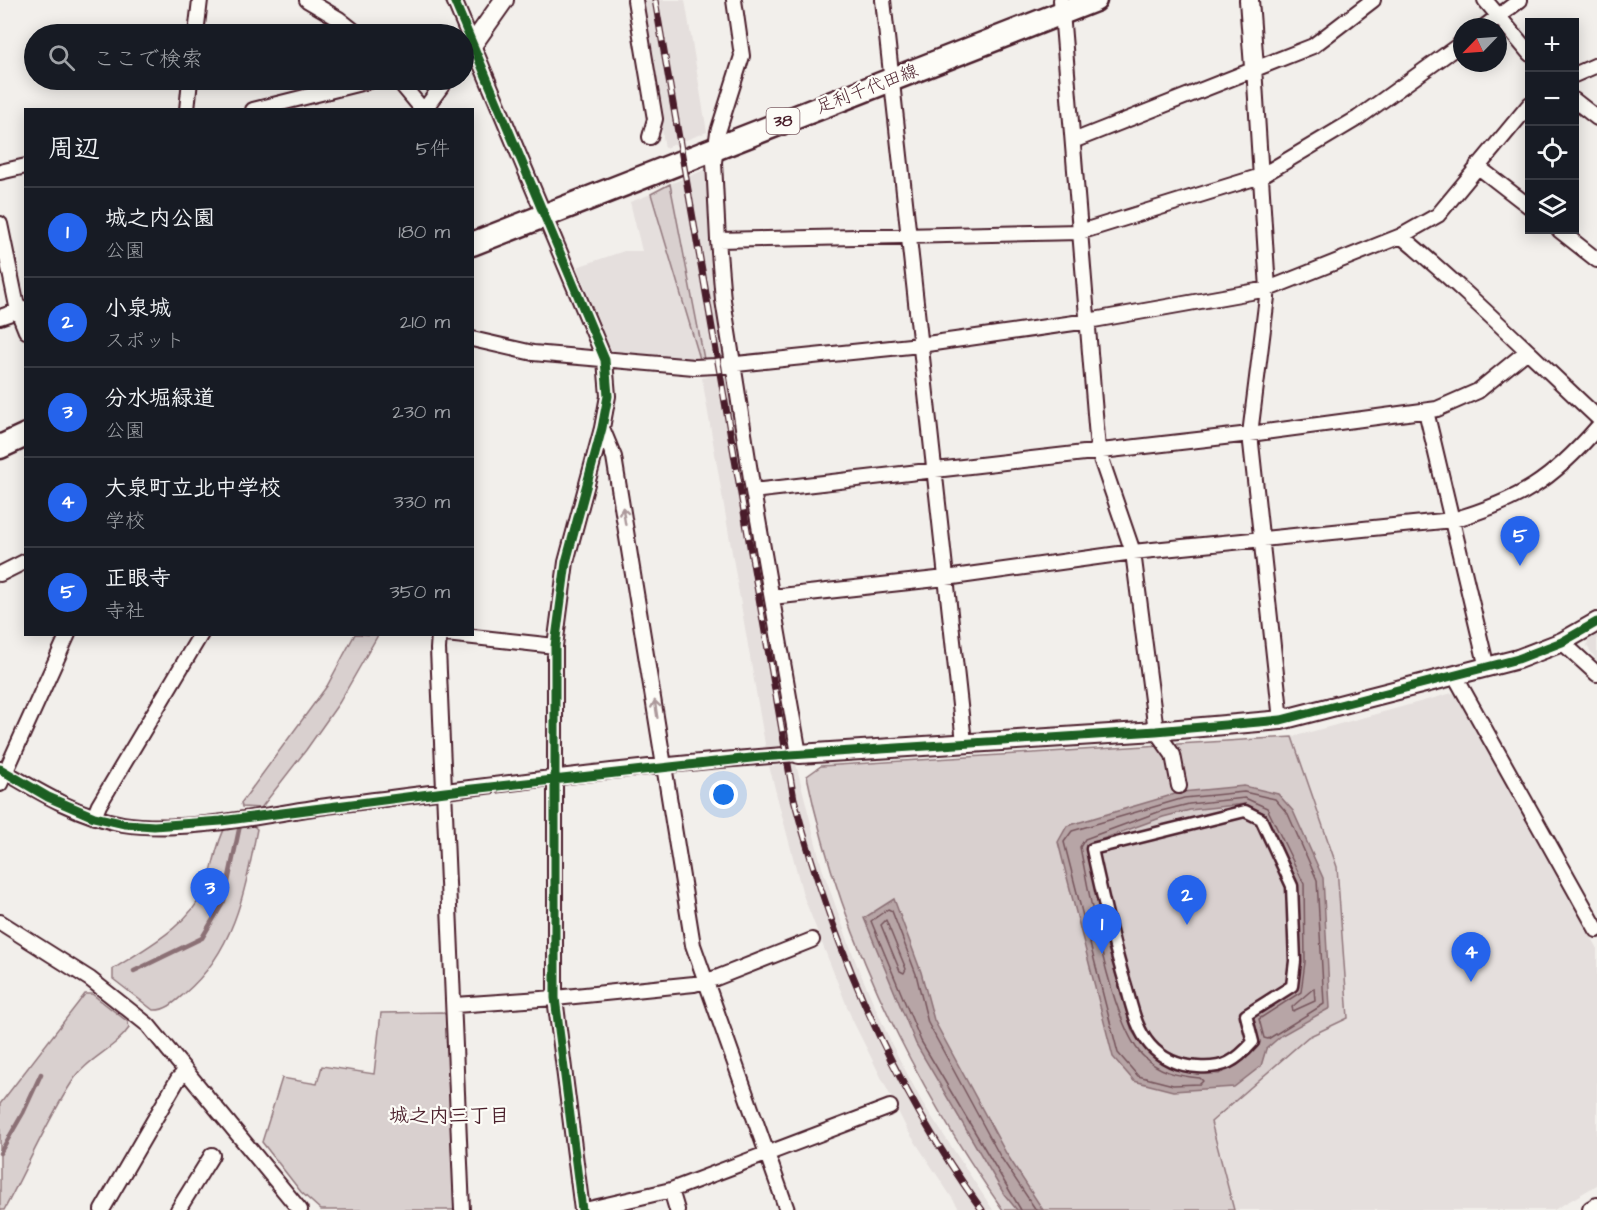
<!DOCTYPE html>
<html lang="ja">
<meta charset="utf-8">
<style>
:root{--surface:#171b24;--page:#242831;--text:#f1f3f6;--muted:#9ea1a6;--line:#363941;--accent:#2563eb}
body{margin:0;font-family:"Architects Daughter","Klee One",sans-serif;background:var(--page);color:var(--text)}
.controls{position:absolute;right:18px;top:18px;display:grid;overflow:hidden;border-radius:0px;box-shadow:0 3px 15px #0003}
.controls button{width:54px;height:54px;display:grid;place-items:center;padding:0;border:0;border-bottom:2px solid var(--line);background:var(--surface);color:var(--text);font:30px sans-serif}
.compass{position:absolute;left:1453px;top:18px;width:54px;height:54px;border-radius:50%;background:var(--surface);box-shadow:0 3px 15px #0003;rotate:245deg}
.you{position:absolute;left:724px;top:795px;width:21px;height:21px;margin:-15px;border:4px solid #fff;border-radius:50%;background:#1a73e8;box-shadow:0 0 0 9px #1a73e833}
.badge{display:grid;place-items:center;width:39px;height:39px;border-radius:50%;background:var(--accent);color:#fff;font-size:20px;font-weight:700}
.pin{position:absolute;translate:-50% -50px;filter:drop-shadow(0 2px 3px #0008)}
.pin::after{content:'';position:absolute;top:32px;width:21px;height:18px;background:inherit;clip-path:polygon(0 0,100% 0,50% 100%)}
.list{margin:0;padding:0;list-style:none}
h2{display:flex;justify-content:space-between;align-items:center;height:78px;margin:0;padding:0 24px;font-size:26px}
h2 small{font-size:20px;font-weight:400;color:var(--muted)}
.list li{display:grid;grid-template-columns:39px 1fr auto;gap:18px;align-items:center;box-sizing:border-box;height:90px;padding:0 24px;border-top:2px solid var(--line)}
.list b{display:block;font-size:22px;white-space:nowrap}
.list p{margin:0;font-size:20px;white-space:nowrap;color:var(--muted)}
.list em{font-size:20px;font-style:normal;color:var(--muted)}
.icon{flex:none;width:33px;height:33px;fill:none;stroke:currentColor;stroke-width:2;stroke-linecap:round;stroke-linejoin:round}
.map{position:relative;flex:none;width:1597px;height:1210px;overflow:hidden}
.search{position:absolute;background:var(--surface);box-shadow:0 3px 15px #0003;left:24px;top:24px;width:450px;height:66px;display:flex;align-items:center;gap:15px;box-sizing:border-box;padding:0 21px;border-radius:33px;color:var(--muted);font-size:22px}
.panel{position:absolute;background:var(--surface);box-shadow:0 3px 15px #0003;left:24px;top:108px;width:450px;height:528px;border-radius:0px}
.map>svg:first-child{display:block}
.built{fill:#e5dfdd}
.green{fill:#d9d0cf;stroke:#92787d;stroke-width:1.5}
.water{fill:#b7a5a6;stroke:#8b6f75;stroke-width:1.5;fill-rule:evenodd}
.lines{fill:none;stroke-linecap:round;stroke-linejoin:round}
.shore{stroke:#76555c;stroke-width:1.5}
.stream{stroke:#8b6f75;stroke-width:4.5}
.pedestrian-casing{stroke:#4a1f2b;stroke-width:15}
.minor-casing{stroke:#4a1f2b;stroke-width:18}
.tertiary-casing{stroke:#4a1f2b;stroke-width:22}
.primary-casing{stroke:#4a1f2b;stroke-width:27}
.pedestrian{stroke:#fdfcf7;stroke-width:10}
.minor{stroke:#fdfcf7;stroke-width:14}
.tertiary{stroke:#fdfcf7;stroke-width:18}
.primary{stroke:#fdfcf7;stroke-width:22}
.rail-casing{stroke:#4a1f2b;stroke-width:7}
.rail{stroke:#fdfcf7;stroke-width:4.5;stroke-dasharray:14;stroke-linecap:butt}
.cycleway-casing{stroke:#fdfcf7;stroke-width:13}
.cycleway{stroke:#1b5e20;stroke-width:9}
.oneway{stroke:#ac999b}
.labels{text-anchor:middle;dominant-baseline:central;stroke-width:4.5;stroke-linejoin:round;paint-order:stroke}
.shield{fill:#fdfcf7;stroke:#806168;stroke-width:1.5}
.shield-label{font-size:16px;font-weight:bold;fill:#4a1f2b}
.street-label{font-size:18px;fill:#4a1f2b;stroke:#fdfcf7}
.neighbourhood-label{font-size:20px;font-weight:bold;fill:#4a1f2b;stroke:#fdfcf7}
</style>
<div class="map">
<svg width="1597" height="1210" viewBox="0 0 1597 1210">
<rect width="100%" height="100%" fill="#f2efeb"/>
<filter id="ink" filterUnits="userSpaceOnUse"><feTurbulence type="fractalNoise" baseFrequency=".0167" numOctaves="2"/><feDisplacementMap in="SourceGraphic" scale="12" xChannelSelector="R" yChannelSelector="G"/><feConvolveMatrix kernelMatrix="1 2 1 2 8 2 1 2 1" color-interpolation-filters="sRGB"/></filter>
<g filter="url(#ink)">
<path class="built" d="M 640,0 L 685,0 L 707,132 L 665,148 Z
M 707,169 L 714,287 L 726,355 L 719,359 L 704,359 L 670,184 Z
M 651,194 L 700,359 L 611,351 L 577,267 L 624,251 L 642,251 L 630,202 Z
M 729,372 L 794,748 L 777,751 L 766,750 L 702,378 Z
M 1597,633 L 1597,661 L 1587,646 L 1588,640 Z
M 1456,692 L 1597,947 L 1597,1185 L 1554,1210 L 1234,1210 L 1211,1122 L 1308,1037 L 1348,1018 L 1337,867 L 1292,737 Z
M 796,764 L 822,868 L 856,963 L 892,1045 L 922,1102 L 993,1210 L 960,1210 L 908,1131 L 852,1019 L 803,895 L 769,766 Z"/>
<path class="green" d="M 670,184 L 704,359 L 700,359 L 651,194 Z
M 355,634 L 378,635 L 339,703 L 306,750 L 261,808 L 242,807 L 241,803 L 244,799 L 327,686 Z
M 1292,737 L 1337,867 L 1348,1018 L 1308,1037 L 1211,1122 L 1234,1210 L 1003,1210 C 910,1078 840,935 807,776 L 821,766 Z
M 248,821 L 257,829 C 245,891 235,951 184,994 C 175,1002 166,1011 153,1010 L 113,979 L 113,969 C 147,947 189,926 206,887 C 214,868 215,845 226,826 Z
M 85,994 L 92,994 L 128,1022 L 129,1028 C 115,1049 86,1059 72,1082 C 46,1122 27,1168 4,1210 L 0,1210 L 0,1104 Z
M 442,1012 L 448,1016 L 455,1210 L 321,1210 L 301,1192 L 262,1142 L 282,1078 L 317,1084 L 322,1066 L 374,1074 L 381,1013 Z"/>
<path class="water" d="M 1244,786 L 1278,794 L 1293,811 L 1323,878 L 1330,1008 L 1282,1035 L 1266,1049 L 1261,1066 L 1234,1087 L 1173,1091 L 1134,1081 L 1113,1057 L 1058,842 L 1067,826 L 1182,792 ZM 1245,804 L 1264,813 L 1298,885 L 1297,988 L 1251,1017 L 1259,1044 L 1250,1055 L 1219,1074 L 1175,1070 L 1147,1052 L 1132,1031 L 1104,934 L 1086,845 L 1163,817 L 1190,810 Z
M 894,899 L 921,972 L 934,1020 L 1006,1153 L 1043,1210 L 1017,1210 L 1004,1194 L 916,1044 L 864,918 Z"/>
<g class="lines">
<path class="shore" d="M 1244,792 L 1275,799 L 1288,814 L 1317,880 L 1324,1004 L 1268,1039 L 1264,1038 L 1259,1019 L 1301,992 L 1305,962 L 1304,884 L 1267,808 L 1245,798 L 1189,804 L 1161,811 L 1085,839 L 1080,847 C 1090,896 1110,1020 1142,1055 C 1158,1072 1178,1076 1200,1078 L 1203,1081 L 1200,1084 L 1173,1085 L 1138,1076 L 1118,1053 L 1064,842 L 1072,831 L 1184,798 Z
M 886,920 L 906,969 L 904,973 L 900,971 L 881,925 Z
M 1314,988 L 1315,1001 L 1293,1011 L 1292,1007 Z
M 1021,1210 L 921,1041 L 871,921 L 888,909 L 892,911 L 916,974 L 928,1023 L 1000,1156 L 1036,1210"/>
<path class="stream" d="M 134,971 L 202,938 L 224,901 L 240,825
M 0,1153 L 23,1113 L 41,1074"/>
<defs>
<path id="pedestrian" d="M 1245,811 L 1261,819 L 1292,886 L 1295,961 L 1292,986 L 1246,1015 L 1253,1042 C 1236,1061 1224,1069 1198,1067 C 1179,1066 1163,1060 1150,1045 C 1136,1029 1132,1007 1126,986 C 1112,941 1102,895 1092,849 Z"/>
<path id="minor" d="M 307,0 L 339,19 L 358,34
M 454,0 L 605,360 L 608,396 L 602,428 L 566,562 L 555,646 L 555,998 L 582,1210
M 635,0 L 655,119 L 650,137
M 883,0 L 964,742
M 1061,0 L 1098,450 L 1133,552 L 1156,731 L 1173,755 L 1179,786
M 1485,0 L 1530,54
M 1484,27 L 1520,0
M 196,34 L 200,0
M 464,56 L 473,44
M 1254,67 L 1268,289 L 1250,434 L 1281,720
M 1574,75 L 1597,65
M 398,80 L 423,110
M 1574,100 L 1597,118
M 187,110 L 190,80
M 253,110 L 373,80
M 424,110 L 446,80
M 1073,141 L 1313,46 L 1373,0
M 1477,166 L 1530,207
M 0,172 L 26,166
M 0,224 L 18,311 L 26,331
M 1559,230 L 1597,260
M 1401,236 C 1469,293 1532,356 1597,417
M 718,240 L 1080,232 L 1261,176 L 1358,118 L 1462,43
M 0,317 L 26,308
M 472,339 L 533,353 L 694,367 L 717,366 L 920,345 L 1088,321 L 1268,289 L 1401,236 L 1438,215 L 1530,104
M 1426,411 L 1487,668
M 602,428 L 614,457 L 693,945 L 787,1210
M 753,491 L 1250,434 L 1437,409 L 1478,391 L 1526,352
M 0,574 L 26,561
M 772,597 L 946,578 L 1133,552 L 1453,520 C 1520,500 1551,481 1597,428
M 439,634 L 438,649 L 462,1210
M 446,634 L 555,646
M 1562,642 L 1597,674
M 1455,676 L 1597,930
M 0,769 C 39,792 78,816 123,824 C 186,834 271,813 335,805 C 489,786 644,764 799,754 L 753,491 L 723,300 L 718,240 L 714,162 L 718,132 L 742,56 L 734,0
M 0,784 L 68,634
M 94,817 L 99,805 L 201,634
M 0,922 L 90,979 L 148,1025 L 300,1210
M 455,1005 L 555,998 L 694,984 L 716,978 L 812,940
M 671,1190 L 677,1210
M 102,1210 L 178,1079 L 186,1071
M 178,1210 L 212,1155
M 585,1210 L 671,1190 L 890,1107"/>
<path id="tertiary" d="M 1249,0 L 1254,67
M 473,44 L 504,0
M 799,754 L 1156,731 L 1281,720 L 1518,659 L 1562,642 L 1597,622
M 1592,1210 L 1597,1207"/>
<path id="primary" d="M 472,244 L 1095,0
M 0,447 L 26,435"/>
</defs>
<use href="#pedestrian" class="pedestrian-casing"/>
<use href="#minor" class="minor-casing"/>
<use href="#tertiary" class="tertiary-casing"/>
<use href="#primary" class="primary-casing"/>
<use href="#pedestrian" class="pedestrian"/>
<use href="#minor" class="minor"/>
<use href="#tertiary" class="tertiary"/>
<use href="#primary" class="primary"/>
<defs>
<path id="rail" d="M 655,0 L 794,799 C 833,947 892,1086 982,1210"/>
</defs>
<use href="#rail" class="rail-casing"/>
<use href="#rail" class="rail"/>
<defs>
<path id="cycleway" d="M 454,0 L 605,360 L 608,396 L 602,428 L 566,562 L 555,646 L 555,998 L 582,1210
M 0,769 L 48,797 L 94,817 L 125,824 L 154,826 L 221,821 L 445,792 L 760,757 L 1156,731 L 1281,720 L 1518,659 L 1562,642 L 1597,622"/>
</defs>
<use href="#cycleway" class="cycleway-casing"/>
<use href="#cycleway" class="cycleway"/>
</g>
<defs><path id="oneway-shaft" d="M-6 0H5M1.5-3L5.5 0L1.5 3" fill="none" stroke-width="1.6" stroke-linecap="round" stroke-linejoin="round" transform="scale(1.5)"/></defs>
<g class="oneway">
<use href="#oneway-shaft" transform="translate(624 516) rotate(-99)"/>
<use href="#oneway-shaft" transform="translate(656 709) rotate(-99)"/>
</g>
</g>
<g class="labels">
<rect class="shield" x="766.5" y="108" width="33" height="26" rx="4.5"/>
<g class="shield-label">
<text x="783" y="121">38</text>
</g>
<g class="street-label">
<text transform="translate(867 89) rotate(-21)">足利千代田線</text>
</g>
<g class="neighbourhood-label">
<text x="449" y="1116">城之内三丁目</text>
</g>
</g>
</svg>
<div class="controls">
<button>+</button>
<button>−</button>
<button><svg class="icon" aria-label="locate" viewBox="0 0 24 24"><circle cx="12" cy="12" r="6"/><path d="M12 2v4M12 18v4M2 12h4M18 12h4"/></svg></button>
<button><svg class="icon" aria-label="layers" viewBox="0 0 24 24"><path d="M12 4l9 5-9 5-9-5zM3 14l9 5 9-5"/></svg></button>
</div>
<svg class="compass" viewBox="-18 -18 36 36"><path d="M0-13l5 13h-10z" fill="#e53935"/><path d="M0 13l5-13h-10z" fill="#9ea1a6"/></svg>
<div class="you"></div>
<div class="pin badge" style="left:1102px;top:954px">1</div>
<div class="pin badge" style="left:1187px;top:925px">2</div>
<div class="pin badge" style="left:210px;top:918px">3</div>
<div class="pin badge" style="left:1471px;top:982px">4</div>
<div class="pin badge" style="left:1520px;top:566px">5</div>
<div class="search"><svg class="icon" aria-label="search" viewBox="0 0 24 24"><circle cx="10" cy="10" r="6"/><path d="M15 15l6 6"/></svg>ここで検索</div>
<section class="panel">
<h2>周辺<small>5件</small></h2>
<ul class="list">
<li><span class="badge">1</span><div><b>城之内公園</b><p>公園</p></div><em>180 m</em></li>
<li><span class="badge">2</span><div><b>小泉城</b><p>スポット</p></div><em>210 m</em></li>
<li><span class="badge">3</span><div><b>分水堀緑道</b><p>公園</p></div><em>230 m</em></li>
<li><span class="badge">4</span><div><b>大泉町立北中学校</b><p>学校</p></div><em>330 m</em></li>
<li><span class="badge">5</span><div><b>正眼寺</b><p>寺社</p></div><em>350 m</em></li>
</ul>
</section>
</div>
